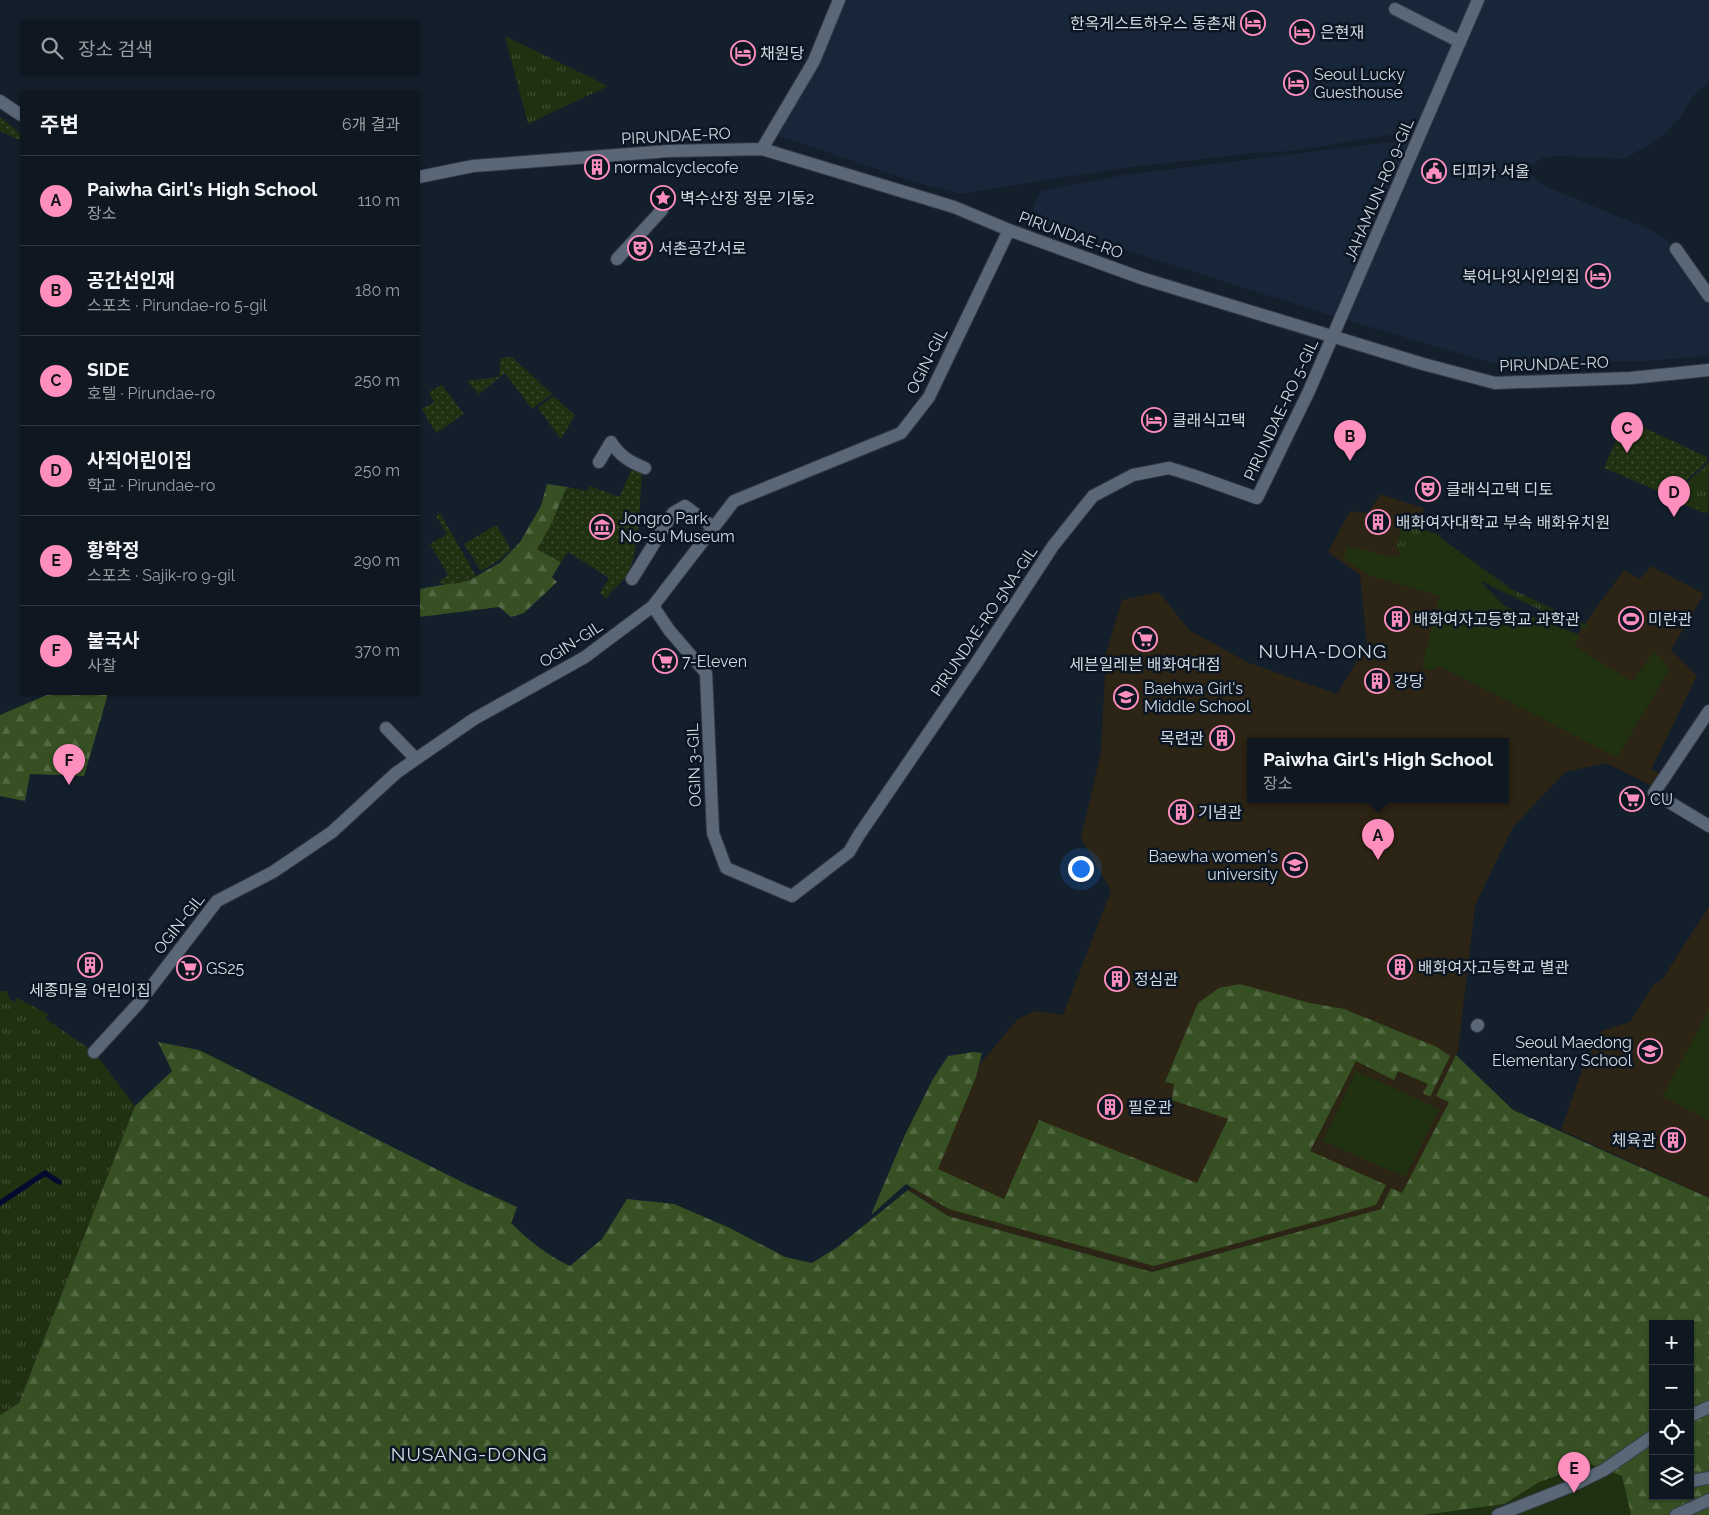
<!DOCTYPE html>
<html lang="ko">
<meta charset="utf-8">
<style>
:root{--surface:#0f1721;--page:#18202a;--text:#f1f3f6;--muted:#9b9fa5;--line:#2f363f;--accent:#fd8ebe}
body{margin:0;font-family:Raleway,"Noto Sans KR",sans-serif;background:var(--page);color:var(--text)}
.controls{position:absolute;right:15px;bottom:15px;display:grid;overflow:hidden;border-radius:0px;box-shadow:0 1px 4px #0004}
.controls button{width:45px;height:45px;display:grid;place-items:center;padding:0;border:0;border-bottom:1px solid var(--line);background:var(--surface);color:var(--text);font:25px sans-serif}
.you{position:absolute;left:1080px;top:868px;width:18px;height:18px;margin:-12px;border:4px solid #fff;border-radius:50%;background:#1a73e8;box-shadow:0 0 0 8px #1a73e833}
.badge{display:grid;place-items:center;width:32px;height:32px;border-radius:50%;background:var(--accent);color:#111;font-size:16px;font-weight:700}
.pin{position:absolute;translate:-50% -41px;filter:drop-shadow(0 1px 2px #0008)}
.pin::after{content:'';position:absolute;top:26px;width:18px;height:15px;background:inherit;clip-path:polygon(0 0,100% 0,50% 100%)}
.popup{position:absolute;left:1247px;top:738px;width:262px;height:65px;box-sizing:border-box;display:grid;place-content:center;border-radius:0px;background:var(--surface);filter:drop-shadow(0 1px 4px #0005);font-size:16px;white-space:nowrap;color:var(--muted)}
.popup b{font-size:19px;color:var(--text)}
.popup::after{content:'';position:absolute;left:50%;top:100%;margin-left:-10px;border:10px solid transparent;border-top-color:var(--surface)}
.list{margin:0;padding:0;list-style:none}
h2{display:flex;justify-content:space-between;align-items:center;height:65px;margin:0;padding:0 20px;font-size:21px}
h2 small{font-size:16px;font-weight:400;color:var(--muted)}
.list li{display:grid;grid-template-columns:32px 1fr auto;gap:15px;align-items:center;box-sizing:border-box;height:90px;padding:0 20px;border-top:1px solid var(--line)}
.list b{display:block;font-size:19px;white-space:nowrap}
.list p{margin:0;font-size:16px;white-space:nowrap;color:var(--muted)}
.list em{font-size:16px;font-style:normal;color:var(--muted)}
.icon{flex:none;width:28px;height:28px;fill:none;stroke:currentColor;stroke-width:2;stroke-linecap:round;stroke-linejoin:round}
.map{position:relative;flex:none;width:1709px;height:1515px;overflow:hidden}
.search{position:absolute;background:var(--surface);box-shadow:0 1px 4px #0004;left:20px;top:20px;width:400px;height:55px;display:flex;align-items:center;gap:12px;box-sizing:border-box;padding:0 18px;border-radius:0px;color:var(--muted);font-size:19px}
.panel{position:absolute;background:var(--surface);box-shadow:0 1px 4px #0004;left:20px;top:90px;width:400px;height:605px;border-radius:0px}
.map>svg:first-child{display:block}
.built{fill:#172639}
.education{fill:#2c2414;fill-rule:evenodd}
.grass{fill:url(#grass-tufts)}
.forest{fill:url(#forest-firs);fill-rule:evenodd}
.garden{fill:url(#garden-dots)}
.pitch{fill:#203112}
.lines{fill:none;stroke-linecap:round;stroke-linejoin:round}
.stream{stroke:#000b2e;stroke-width:5.5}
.minor-casing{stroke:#343a45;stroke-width:14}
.minor{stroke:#5a6777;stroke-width:12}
.labels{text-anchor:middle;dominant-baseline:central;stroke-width:5;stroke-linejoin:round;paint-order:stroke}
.poi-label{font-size:16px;fill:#d1d9e2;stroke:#0b1622;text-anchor:start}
.street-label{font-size:16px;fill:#d1d9e2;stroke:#0b1622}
.quarter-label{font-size:19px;letter-spacing:1px;fill:#d1d9e2;stroke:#0b1622}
</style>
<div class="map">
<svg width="1709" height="1515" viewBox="0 0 1709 1515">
<defs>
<pattern id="grass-tufts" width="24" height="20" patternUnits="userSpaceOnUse" patternTransform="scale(1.25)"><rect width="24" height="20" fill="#203112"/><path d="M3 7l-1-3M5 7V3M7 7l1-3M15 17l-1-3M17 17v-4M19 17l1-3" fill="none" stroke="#3f4e34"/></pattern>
<pattern id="forest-firs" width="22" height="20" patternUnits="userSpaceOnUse" patternTransform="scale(1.25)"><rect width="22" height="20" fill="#375023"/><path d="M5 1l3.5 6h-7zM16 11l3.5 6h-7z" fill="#536943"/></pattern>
<pattern id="garden-dots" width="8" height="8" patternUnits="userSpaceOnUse" patternTransform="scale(1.25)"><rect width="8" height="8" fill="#203112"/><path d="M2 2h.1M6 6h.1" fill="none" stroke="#3f4e34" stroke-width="1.8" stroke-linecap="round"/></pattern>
</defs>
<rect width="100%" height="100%" fill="#141f2c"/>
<path class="built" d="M 840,0 L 1476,0 L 1420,130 L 1293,151 L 1256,153 L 1123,168 L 960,194 L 915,182 L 773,134 Z
M 1481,0 L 1709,0 L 1709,82 L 1693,96 L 1679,119 L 1665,134 L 1625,159 L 1558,156 L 1542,158 L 1525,170 L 1547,187 L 1656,232 L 1676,249 L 1709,298 L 1709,356 L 1645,361 L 1492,363 L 1343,319 Z
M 1415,139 L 1339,318 L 1041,223 L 1033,208 L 1040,191 L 1124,175 Z"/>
<path class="education" d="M 1380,494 L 1423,508 L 1421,536 L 1454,553 L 1504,606 L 1577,634 L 1624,570 L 1640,579 L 1651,566 L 1704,594 L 1671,650 L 1697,676 L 1651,769 L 1666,776 L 1658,789 L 1606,763 L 1565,772 L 1513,827 L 1475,905 L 1458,1051 L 1437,1095 L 1450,1101 L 1402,1193 L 1391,1188 L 1381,1209 L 1152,1272 L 948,1216 L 909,1190 L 946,1104 L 1018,1019 L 1035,1011 L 1063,1015 L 1111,891 L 1081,838 L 1101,752 L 1106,654 L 1122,600 L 1159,592 L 1189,630 L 1249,663 L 1337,694 L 1367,645 L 1360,575 L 1328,552 L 1350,511 L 1368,513 ZM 1250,741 L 1506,741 L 1506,799 L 1250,799 Z
M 1709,907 L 1709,1198 L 1561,1130 L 1582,1070 L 1601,1031 L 1630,1022 L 1654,984 L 1661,981 Z"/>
<path class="grass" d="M 505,36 L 608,86 L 528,124 Z
M 1709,464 L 1708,511 L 1673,498 Z
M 1402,524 L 1437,534 L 1442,539 L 1511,589 L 1589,626 L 1587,629 L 1569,624 L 1467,574 L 1450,574 L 1396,549 Z
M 0,991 L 7,991 L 10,1000 L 15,1002 L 17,998 L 48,1014 L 46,1019 L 94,1052 L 135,1106 L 19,1403 L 0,1415 Z"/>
<path class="forest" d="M 547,484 L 567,487 L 550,527 L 537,549 L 561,562 L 552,577 L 557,582 L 524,613 L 511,617 L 499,607 L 419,617 L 419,589 L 470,580 L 501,562 L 520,542 L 541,506 Z
M 49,694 L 108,694 L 84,776 L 30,774 L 25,801 L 0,796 L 0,715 Z
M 1240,984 L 1310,1003 L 1344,1009 L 1437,1047 L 1450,1056 L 1430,1097 L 1423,1093 L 1428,1084 L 1398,1071 L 1394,1080 L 1356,1061 L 1310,1151 L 1386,1185 L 1376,1205 L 1154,1266 L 949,1209 L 906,1184 L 871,1215 L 904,1137 L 933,1079 L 948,1056 L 973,1052 L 982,1053 L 976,1077 L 938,1169 L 1004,1199 L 1039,1120 L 1197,1183 L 1228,1119 L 1172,1100 L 1174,1084 L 1165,1082 L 1198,1003 L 1219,988 Z
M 158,1042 L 199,1050 L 470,1186 L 517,1207 L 511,1223 C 529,1241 547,1255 570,1266 L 602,1239 L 627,1199 L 674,1204 L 730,1228 L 785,1257 L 812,1263 L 836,1248 L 908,1190 L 948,1216 L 1152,1272 L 1381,1209 L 1391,1188 L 1402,1193 L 1449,1102 L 1436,1096 L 1456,1055 L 1513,1110 L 1709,1198 L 1709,1515 L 0,1515 L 0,1415 L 19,1403 L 135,1106 L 172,1071 ZM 1653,1324 L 1690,1324 L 1690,1496 L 1653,1496 Z"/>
<path class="garden" d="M 0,117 L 21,134 L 21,141 L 0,131 Z
M 512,357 L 552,394 L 532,409 L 505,373 L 479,394 L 467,381 L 499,377 L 501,358 Z
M 442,385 L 464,414 L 436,433 L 422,409 L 434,402 L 429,392 Z
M 553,396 L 575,415 L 561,439 L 538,408 Z
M 1625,419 L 1707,457 L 1707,461 L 1670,496 L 1604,468 Z
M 1709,462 L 1709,464 L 1673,498 L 1708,511 L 1709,510 L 1709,513 L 1702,512 L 1673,500 L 1671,497 Z
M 633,467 L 642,470 C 640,497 640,552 627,575 C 622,583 612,590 606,598 L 600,593 L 609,578 L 568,552 L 561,562 L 537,549 L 550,527 L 567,487 L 587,491 L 590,486 L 619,497 Z
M 440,513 L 476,576 C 467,582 448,587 438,582 L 448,575 L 430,544 L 447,534 L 436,516 Z
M 496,525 L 511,549 L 500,560 L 481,571 L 464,544 Z"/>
<path class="pitch" d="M 1421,536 L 1454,553 L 1504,606 L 1577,634 L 1580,636 L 1574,646 L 1633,682 L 1654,651 L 1670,669 L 1617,757 L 1439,666 L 1431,671 L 1422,667 L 1440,596 L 1368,575 L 1344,558 L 1347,546 L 1396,558 Z
M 1709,1009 L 1709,1121 L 1663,1096 Z
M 1356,1071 L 1439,1109 L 1405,1177 L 1323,1141 Z
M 1590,1464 L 1622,1476 L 1631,1514 L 1629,1515 L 1423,1515 L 1504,1504 L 1539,1482 Z"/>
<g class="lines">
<path class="stream" d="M 0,1203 L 45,1173 L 59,1182"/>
<defs>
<path id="minor" d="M 1395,9 L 1460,42
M 0,101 L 21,115
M 762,149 L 814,61 L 839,0
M 419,177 L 473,166 L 669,151 L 762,149 L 954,207 L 1009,230 L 1141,278 L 1423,364 L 1495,383 L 1631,378 L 1709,370
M 1676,249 L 1709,296
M 617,259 L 662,210
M 599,462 L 611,442 C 620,456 630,462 645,468
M 632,579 L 673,513 L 685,506 L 713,527
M 653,606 L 669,630 L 706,673 L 713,833 L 726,868 L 792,896 L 849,852 L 859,835 L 977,662 L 1053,546 L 1093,496 L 1133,475 L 1169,468 L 1195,476 L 1257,498 L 1309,391 L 1478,0
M 1709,711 L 1654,793 L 1709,826
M 386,728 L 416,759
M 1477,1026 L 1478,1025
M 94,1052 L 138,1004 L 217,901 L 273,872 L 332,832 L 396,773 L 416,759 L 474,719 L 585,657 L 653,606 L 734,501 L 901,433 L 929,397 L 1009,230
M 1690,1416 L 1709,1407
M 1690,1481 L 1709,1478
M 1498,1515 L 1569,1487 L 1604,1470 L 1653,1436
M 1676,1515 L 1709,1500"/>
</defs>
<use href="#minor" class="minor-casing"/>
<use href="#minor" class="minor"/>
</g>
<defs>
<symbol id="hotel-ring" viewBox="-11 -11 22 22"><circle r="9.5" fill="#0b1622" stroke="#fd8ebe" stroke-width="1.5"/><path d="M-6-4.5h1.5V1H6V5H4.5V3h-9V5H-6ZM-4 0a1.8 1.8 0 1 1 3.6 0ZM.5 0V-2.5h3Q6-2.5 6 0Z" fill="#fd8ebe"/></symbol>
<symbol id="building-ring" viewBox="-11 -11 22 22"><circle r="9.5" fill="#0b1622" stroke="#fd8ebe" stroke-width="1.5"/><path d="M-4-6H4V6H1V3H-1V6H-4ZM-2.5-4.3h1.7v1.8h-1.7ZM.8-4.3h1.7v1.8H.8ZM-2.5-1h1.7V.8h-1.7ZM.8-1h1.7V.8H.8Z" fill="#fd8ebe"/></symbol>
<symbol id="civic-ring" viewBox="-11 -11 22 22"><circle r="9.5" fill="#0b1622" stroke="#fd8ebe" stroke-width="1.5"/><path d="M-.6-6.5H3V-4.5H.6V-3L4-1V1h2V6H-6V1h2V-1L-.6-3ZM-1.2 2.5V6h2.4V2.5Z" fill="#fd8ebe"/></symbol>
<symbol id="sight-ring" viewBox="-11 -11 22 22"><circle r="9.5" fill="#0b1622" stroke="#fd8ebe" stroke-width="1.5"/><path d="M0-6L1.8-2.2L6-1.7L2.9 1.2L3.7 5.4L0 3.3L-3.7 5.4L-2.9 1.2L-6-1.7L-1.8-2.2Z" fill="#fd8ebe"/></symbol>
<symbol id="theatre-ring" viewBox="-11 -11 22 22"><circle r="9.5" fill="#0b1622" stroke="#fd8ebe" stroke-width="1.5"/><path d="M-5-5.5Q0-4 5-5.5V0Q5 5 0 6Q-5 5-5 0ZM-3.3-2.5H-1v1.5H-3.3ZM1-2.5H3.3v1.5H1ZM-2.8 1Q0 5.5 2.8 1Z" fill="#fd8ebe"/></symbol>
<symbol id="museum-ring" viewBox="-11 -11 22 22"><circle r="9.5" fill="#0b1622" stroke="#fd8ebe" stroke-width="1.5"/><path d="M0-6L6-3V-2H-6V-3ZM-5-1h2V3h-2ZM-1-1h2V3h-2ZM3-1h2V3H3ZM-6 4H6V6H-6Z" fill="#fd8ebe"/></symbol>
<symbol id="stadium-ring" viewBox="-11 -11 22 22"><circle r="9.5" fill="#0b1622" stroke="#fd8ebe" stroke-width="1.5"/><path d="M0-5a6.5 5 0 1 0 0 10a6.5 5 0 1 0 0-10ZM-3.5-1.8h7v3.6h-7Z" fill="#fd8ebe"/></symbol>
<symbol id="supermarket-ring" viewBox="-11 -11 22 22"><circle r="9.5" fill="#0b1622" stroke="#fd8ebe" stroke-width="1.5"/><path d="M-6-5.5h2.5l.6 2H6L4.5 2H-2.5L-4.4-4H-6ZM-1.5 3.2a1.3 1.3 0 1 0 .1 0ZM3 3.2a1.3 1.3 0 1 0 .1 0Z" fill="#fd8ebe"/></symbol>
<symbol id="school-ring" viewBox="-11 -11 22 22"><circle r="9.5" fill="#0b1622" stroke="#fd8ebe" stroke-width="1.5"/><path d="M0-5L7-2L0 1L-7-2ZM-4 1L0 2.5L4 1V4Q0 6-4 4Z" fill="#fd8ebe"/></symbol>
<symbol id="university-ring" viewBox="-11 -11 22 22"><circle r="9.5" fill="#0b1622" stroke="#fd8ebe" stroke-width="1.5"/><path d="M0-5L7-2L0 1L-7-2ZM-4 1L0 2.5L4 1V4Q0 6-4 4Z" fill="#fd8ebe"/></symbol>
</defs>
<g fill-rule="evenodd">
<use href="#hotel-ring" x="1239" y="9" width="28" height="28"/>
<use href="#hotel-ring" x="1288" y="18" width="28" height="28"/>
<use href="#hotel-ring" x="729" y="39" width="28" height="28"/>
<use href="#hotel-ring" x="1282" y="69" width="28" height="28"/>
<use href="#building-ring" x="583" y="153" width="28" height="28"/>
<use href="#civic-ring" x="1420" y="157" width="28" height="28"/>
<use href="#sight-ring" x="649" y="184" width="28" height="28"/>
<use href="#theatre-ring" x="626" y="234" width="28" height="28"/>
<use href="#hotel-ring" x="1584" y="262" width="28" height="28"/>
<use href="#hotel-ring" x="1140" y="406" width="28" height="28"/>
<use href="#theatre-ring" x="1414" y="475" width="28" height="28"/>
<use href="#building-ring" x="1364" y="508" width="28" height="28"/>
<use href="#museum-ring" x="588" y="513" width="28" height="28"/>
<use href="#building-ring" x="1383" y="605" width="28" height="28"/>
<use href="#stadium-ring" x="1617" y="605" width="28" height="28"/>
<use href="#supermarket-ring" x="1131" y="625" width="28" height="28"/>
<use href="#supermarket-ring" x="651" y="647" width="28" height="28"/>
<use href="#building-ring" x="1363" y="667" width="28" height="28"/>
<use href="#school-ring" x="1112" y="683" width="28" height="28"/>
<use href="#building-ring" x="1208" y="724" width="28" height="28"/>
<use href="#supermarket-ring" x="1618" y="785" width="28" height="28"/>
<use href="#building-ring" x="1167" y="798" width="28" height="28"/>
<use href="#university-ring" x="1281" y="851" width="28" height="28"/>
<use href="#building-ring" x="76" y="951" width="28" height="28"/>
<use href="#building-ring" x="1386" y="953" width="28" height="28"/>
<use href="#supermarket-ring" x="175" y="954" width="28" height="28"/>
<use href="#building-ring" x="1103" y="965" width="28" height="28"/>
<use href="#school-ring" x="1636" y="1037" width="28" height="28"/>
<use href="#building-ring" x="1096" y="1093" width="28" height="28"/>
<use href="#building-ring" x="1659" y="1126" width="28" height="28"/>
</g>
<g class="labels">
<g class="poi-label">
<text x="1236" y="23" text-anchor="end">한옥게스트하우스 동촌재</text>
<text x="1320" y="32">은현재</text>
<text x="760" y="53">채원당</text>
<text x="1314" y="74">Seoul Lucky<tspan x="1314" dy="18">Guesthouse</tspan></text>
<text x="614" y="167">normalcyclecofe</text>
<text x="1452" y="171">티피카 서울</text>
<text x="680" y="198">벽수산장 정문 기둥2</text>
<text x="658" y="248">서촌공간서로</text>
<text x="1580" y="276" text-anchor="end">북어나잇시인의집</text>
<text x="1172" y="420">클래식고택</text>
<text x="1446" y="489">클래식고택 디토</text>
<text x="620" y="518">Jongro Park<tspan x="620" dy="18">No-su Museum</tspan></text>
<text x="1396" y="522">배화여자대학교 부속 배화유치원</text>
<text x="1414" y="619">배화여자고등학교 과학관</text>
<text x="1648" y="619">미란관</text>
<text x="682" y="661">7-Eleven</text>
<text x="1145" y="664" text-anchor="middle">세븐일레븐 배화여대점</text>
<text x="1394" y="681">강당</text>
<text x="1144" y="688">Baehwa Girl's<tspan x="1144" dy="18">Middle School</tspan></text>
<text x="1204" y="738" text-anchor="end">목련관</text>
<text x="1650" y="799">CU</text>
<text x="1198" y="812">기념관</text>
<text x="1278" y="856" text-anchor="end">Baewha women's<tspan x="1278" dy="18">university</tspan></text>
<text x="1418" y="967">배화여자고등학교 별관</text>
<text x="206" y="968">GS25</text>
<text x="1134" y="979">정심관</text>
<text x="90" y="990" text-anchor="middle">세종마을 어린이집</text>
<text x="1632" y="1042" text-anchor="end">Seoul Maedong<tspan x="1632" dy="18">Elementary School</tspan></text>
<text x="1128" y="1107">필운관</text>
<text x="1656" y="1140" text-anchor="end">체육관</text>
</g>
<g class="street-label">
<text transform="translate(676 136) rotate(-3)">PIRUNDAE-RO</text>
<text transform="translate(1379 190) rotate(-67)">JAHAMUN-RO 9-GIL</text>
<text transform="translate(1071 235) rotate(20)">PIRUNDAE-RO</text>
<text transform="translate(927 361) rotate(-63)">OGIN-GIL</text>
<text transform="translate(1554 364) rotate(-2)">PIRUNDAE-RO</text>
<text transform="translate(1281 410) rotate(-65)">PIRUNDAE-RO 5-GIL</text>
<text transform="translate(984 621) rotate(-56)">PIRUNDAE-RO 5NA-GIL</text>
<text transform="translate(571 644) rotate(-33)">OGIN-GIL</text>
<text transform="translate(694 765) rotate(-92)">OGIN 3-GIL</text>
<text transform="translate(179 924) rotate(-52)">OGIN-GIL</text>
</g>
<g class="quarter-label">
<text x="1323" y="651">NUHA-DONG</text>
<text x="469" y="1454">NUSANG-DONG</text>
</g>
</g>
</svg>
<div class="controls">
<button>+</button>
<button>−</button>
<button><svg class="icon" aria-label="locate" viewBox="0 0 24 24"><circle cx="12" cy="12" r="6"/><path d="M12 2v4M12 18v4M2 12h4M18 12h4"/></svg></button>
<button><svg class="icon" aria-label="layers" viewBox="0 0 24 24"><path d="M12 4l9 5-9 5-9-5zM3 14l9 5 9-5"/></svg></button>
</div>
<div class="you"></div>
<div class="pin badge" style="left:1378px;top:860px">A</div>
<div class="popup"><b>Paiwha Girl's High School</b>장소</div>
<div class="pin badge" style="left:1350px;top:461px">B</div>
<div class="pin badge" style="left:1627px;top:453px">C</div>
<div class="pin badge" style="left:1674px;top:517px">D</div>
<div class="pin badge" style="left:1574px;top:1493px">E</div>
<div class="pin badge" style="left:69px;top:785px">F</div>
<div class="search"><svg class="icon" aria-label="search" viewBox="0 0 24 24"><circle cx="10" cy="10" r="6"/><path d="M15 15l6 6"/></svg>장소 검색</div>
<section class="panel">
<h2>주변<small>6개 결과</small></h2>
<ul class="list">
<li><span class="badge">A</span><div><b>Paiwha Girl's High School</b><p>장소</p></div><em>110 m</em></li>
<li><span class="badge">B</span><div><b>공간선인재</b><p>스포츠 · Pirundae-ro 5-gil</p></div><em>180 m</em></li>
<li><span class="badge">C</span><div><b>SIDE</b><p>호텔 · Pirundae-ro</p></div><em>250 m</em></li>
<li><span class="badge">D</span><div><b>사직어린이집</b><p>학교 · Pirundae-ro</p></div><em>250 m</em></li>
<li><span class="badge">E</span><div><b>황학정</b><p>스포츠 · Sajik-ro 9-gil</p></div><em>290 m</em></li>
<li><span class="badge">F</span><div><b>불국사</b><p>사찰</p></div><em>370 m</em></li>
</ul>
</section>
</div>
